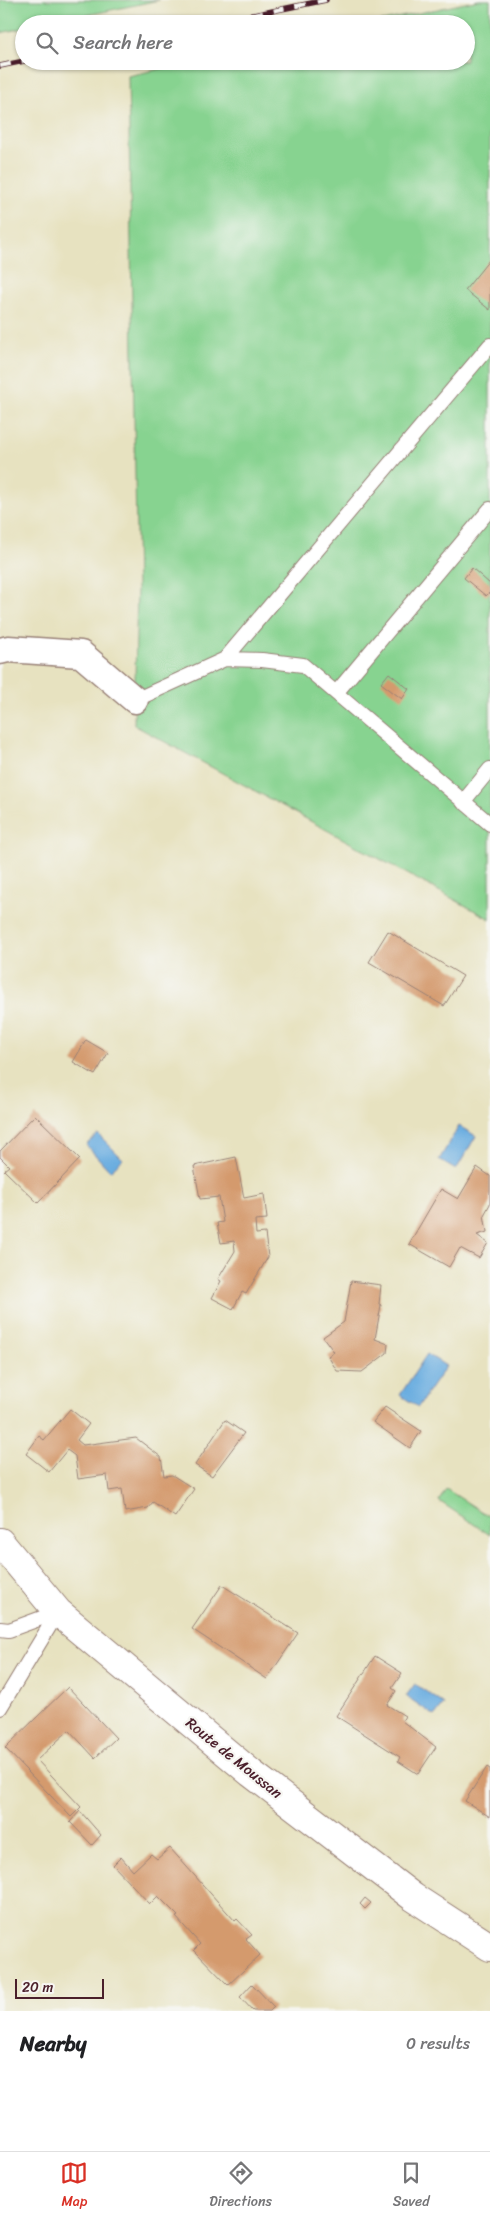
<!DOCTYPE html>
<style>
:root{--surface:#fff;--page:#f6f6f6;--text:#202124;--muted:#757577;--line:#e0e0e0;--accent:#d93025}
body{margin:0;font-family:Sriracha,sans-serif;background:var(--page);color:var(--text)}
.scale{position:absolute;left:15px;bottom:12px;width:89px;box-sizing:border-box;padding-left:5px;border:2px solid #4a1f2b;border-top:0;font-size:14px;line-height:18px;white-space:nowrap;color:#4a1f2b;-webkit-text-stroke:4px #f6f6f2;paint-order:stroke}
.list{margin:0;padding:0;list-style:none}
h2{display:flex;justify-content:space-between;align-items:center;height:65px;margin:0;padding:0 20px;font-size:21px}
h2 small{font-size:16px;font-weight:400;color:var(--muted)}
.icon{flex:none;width:28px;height:28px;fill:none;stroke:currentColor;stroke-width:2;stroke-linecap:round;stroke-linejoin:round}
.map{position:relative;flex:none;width:490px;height:2011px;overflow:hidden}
.search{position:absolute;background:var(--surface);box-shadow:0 1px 4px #0004;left:15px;right:15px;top:15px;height:55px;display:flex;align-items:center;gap:12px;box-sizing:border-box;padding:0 18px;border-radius:28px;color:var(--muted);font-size:19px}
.sheet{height:140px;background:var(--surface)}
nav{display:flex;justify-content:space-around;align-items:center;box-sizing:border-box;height:70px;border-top:1px solid var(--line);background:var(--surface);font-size:14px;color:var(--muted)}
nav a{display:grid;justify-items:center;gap:2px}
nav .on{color:var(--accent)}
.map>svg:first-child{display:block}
.green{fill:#87d390;stroke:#68795e}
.water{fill:#6bade0;stroke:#5a6686}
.building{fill:#d49a6d}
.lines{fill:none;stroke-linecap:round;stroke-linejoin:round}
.lane-casing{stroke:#988076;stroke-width:16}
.street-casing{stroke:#988076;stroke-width:29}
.secondary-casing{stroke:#988076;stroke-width:30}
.lane{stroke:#fff;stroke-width:14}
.street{stroke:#fff;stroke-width:26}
.secondary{stroke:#fff;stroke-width:28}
.rail-casing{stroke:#4a1f2b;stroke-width:5.5}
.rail{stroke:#f6f6f2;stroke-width:4;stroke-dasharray:11;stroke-linecap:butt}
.labels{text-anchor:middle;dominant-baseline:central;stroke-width:4.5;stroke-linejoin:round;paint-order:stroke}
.street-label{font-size:15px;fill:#4a1f2b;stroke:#f6f6f2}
</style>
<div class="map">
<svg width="490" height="2011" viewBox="0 0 490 2011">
<rect width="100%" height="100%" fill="#f6f6f2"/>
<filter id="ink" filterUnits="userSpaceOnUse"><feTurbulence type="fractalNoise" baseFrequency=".02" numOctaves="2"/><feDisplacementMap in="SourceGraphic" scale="10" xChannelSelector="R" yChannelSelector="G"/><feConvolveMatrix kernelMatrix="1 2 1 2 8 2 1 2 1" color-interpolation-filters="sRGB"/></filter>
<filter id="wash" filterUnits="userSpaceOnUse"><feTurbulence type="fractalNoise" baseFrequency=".0096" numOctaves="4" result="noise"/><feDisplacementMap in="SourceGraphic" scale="20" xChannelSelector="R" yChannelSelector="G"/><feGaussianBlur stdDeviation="1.12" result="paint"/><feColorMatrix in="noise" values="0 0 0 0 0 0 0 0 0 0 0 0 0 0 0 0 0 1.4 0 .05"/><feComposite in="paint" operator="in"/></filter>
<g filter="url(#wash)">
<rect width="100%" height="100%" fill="#e7e2c0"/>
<path class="green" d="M 0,0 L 159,0 L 45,24 L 24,24 L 24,28 L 0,33 Z
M 479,0 L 490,0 L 490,919 L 134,725 L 137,588 L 128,76 L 196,61 L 466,61 L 466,24 L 369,24 Z
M 446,1489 L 490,1517 L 490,1535 L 439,1501 Z"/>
<path class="water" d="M 459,1126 L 476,1136 L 456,1170 L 439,1160 Z
M 98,1134 L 123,1159 L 110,1171 L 86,1145 Z
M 427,1354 L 446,1366 L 418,1407 L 400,1395 Z
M 415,1684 L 444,1704 L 435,1716 L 406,1696 Z"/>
<g id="blocks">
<path class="building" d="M 490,259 L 490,310 L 465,290 Z
M 472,568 L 490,584 L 490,592 L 486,596 L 464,578 Z
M 389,673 L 409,689 L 402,699 L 381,683 Z
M 388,931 L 463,976 L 444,1006 L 369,962 Z
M 86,1040 L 108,1053 L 95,1075 L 73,1062 Z
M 35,1115 L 80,1159 L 38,1203 L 4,1170 L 9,1166 L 0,1157 L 0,1151 Z
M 236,1157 L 244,1198 L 264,1194 L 267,1219 L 255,1220 L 256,1234 L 265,1233 L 268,1257 L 246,1294 L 242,1292 L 233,1309 L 212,1298 L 221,1281 L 218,1279 L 235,1251 L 234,1241 L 221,1243 L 217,1223 L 223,1222 L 219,1197 L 200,1199 L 194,1166 Z
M 477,1167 L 490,1176 L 490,1204 L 484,1215 L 487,1232 L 477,1235 L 488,1243 L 479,1258 L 460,1248 L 449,1267 L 409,1244 L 441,1189 L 458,1199 Z
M 351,1281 L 381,1285 L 379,1304 L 381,1305 L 375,1339 L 388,1344 L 387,1353 L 362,1372 L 337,1371 L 328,1356 L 334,1352 L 323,1337 L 344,1322 Z
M 385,1407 L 421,1431 L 410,1448 L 373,1422 Z
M 70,1409 L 89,1424 L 77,1440 L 83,1445 L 136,1438 L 161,1457 L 164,1476 L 172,1475 L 194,1489 L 175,1517 L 153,1502 L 148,1508 L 125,1512 L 122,1489 L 109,1491 L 107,1475 L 78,1479 L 75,1456 L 67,1450 L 49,1472 L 26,1454 L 39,1436 L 44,1440 Z
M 225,1420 L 244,1433 L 212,1476 L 195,1465 Z
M 222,1585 L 298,1633 L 267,1679 L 192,1629 Z
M 375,1656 L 402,1673 L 392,1688 L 396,1691 L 387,1705 L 405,1716 L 402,1721 L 436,1747 L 418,1774 L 398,1761 L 400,1757 L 336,1716 Z
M 68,1687 L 116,1738 L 95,1758 L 69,1730 L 37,1760 L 81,1807 L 71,1817 L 5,1748 Z
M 487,1767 L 490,1769 L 490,1817 L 465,1801 Z
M 80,1811 L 101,1835 L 92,1845 L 70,1822 Z
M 170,1848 L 235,1921 L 237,1919 L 252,1935 L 246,1939 L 260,1955 L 228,1985 L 194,1950 L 200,1944 L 176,1917 L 178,1916 L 158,1896 L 150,1904 L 113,1865 L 121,1857 L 133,1871 L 151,1854 L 157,1859 Z
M 365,1898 L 371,1903 L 365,1909 L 360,1904 Z
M 252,1984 L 274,2007 L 270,2011 L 253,2011 L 240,1997 Z"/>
</g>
</g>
<g filter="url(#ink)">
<use href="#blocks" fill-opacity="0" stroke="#988076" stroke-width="1"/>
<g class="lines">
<defs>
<path id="lane" d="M 225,659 L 490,345
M 336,693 L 490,509
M 135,700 L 225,659 L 262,660 L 303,665 L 490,824
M 463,802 L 490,769
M 0,1629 L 9,1630 L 58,1612 L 0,1708"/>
<path id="street" d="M 0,651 L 8,649 L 81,654 L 135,700"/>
<path id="secondary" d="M 0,1542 L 58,1612 L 251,1773 L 413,1897 L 490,1947"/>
</defs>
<use href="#lane" class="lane-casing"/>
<use href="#street" class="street-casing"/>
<use href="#secondary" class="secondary-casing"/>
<use href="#lane" class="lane"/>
<use href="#street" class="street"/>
<use href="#secondary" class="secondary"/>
<defs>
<path id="rail" d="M 209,24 L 326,0
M 0,66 L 24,61"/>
</defs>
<use href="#rail" class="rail-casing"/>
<use href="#rail" class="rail"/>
</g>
</g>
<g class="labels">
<g class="street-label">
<text transform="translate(234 1758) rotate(39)">Route de Moussan</text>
</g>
</g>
</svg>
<div class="scale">20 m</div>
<div class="search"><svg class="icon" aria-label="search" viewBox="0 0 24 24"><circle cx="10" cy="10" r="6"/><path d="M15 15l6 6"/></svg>Search here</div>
</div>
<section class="sheet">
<h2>Nearby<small>0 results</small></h2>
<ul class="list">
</ul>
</section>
<nav>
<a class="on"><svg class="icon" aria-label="map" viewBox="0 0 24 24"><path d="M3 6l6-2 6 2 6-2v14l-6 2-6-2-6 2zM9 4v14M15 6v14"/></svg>Map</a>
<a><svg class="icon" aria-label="directions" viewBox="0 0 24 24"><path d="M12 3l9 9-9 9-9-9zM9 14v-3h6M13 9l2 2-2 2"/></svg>Directions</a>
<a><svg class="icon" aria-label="saved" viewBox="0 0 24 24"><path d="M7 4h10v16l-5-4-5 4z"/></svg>Saved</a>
</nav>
